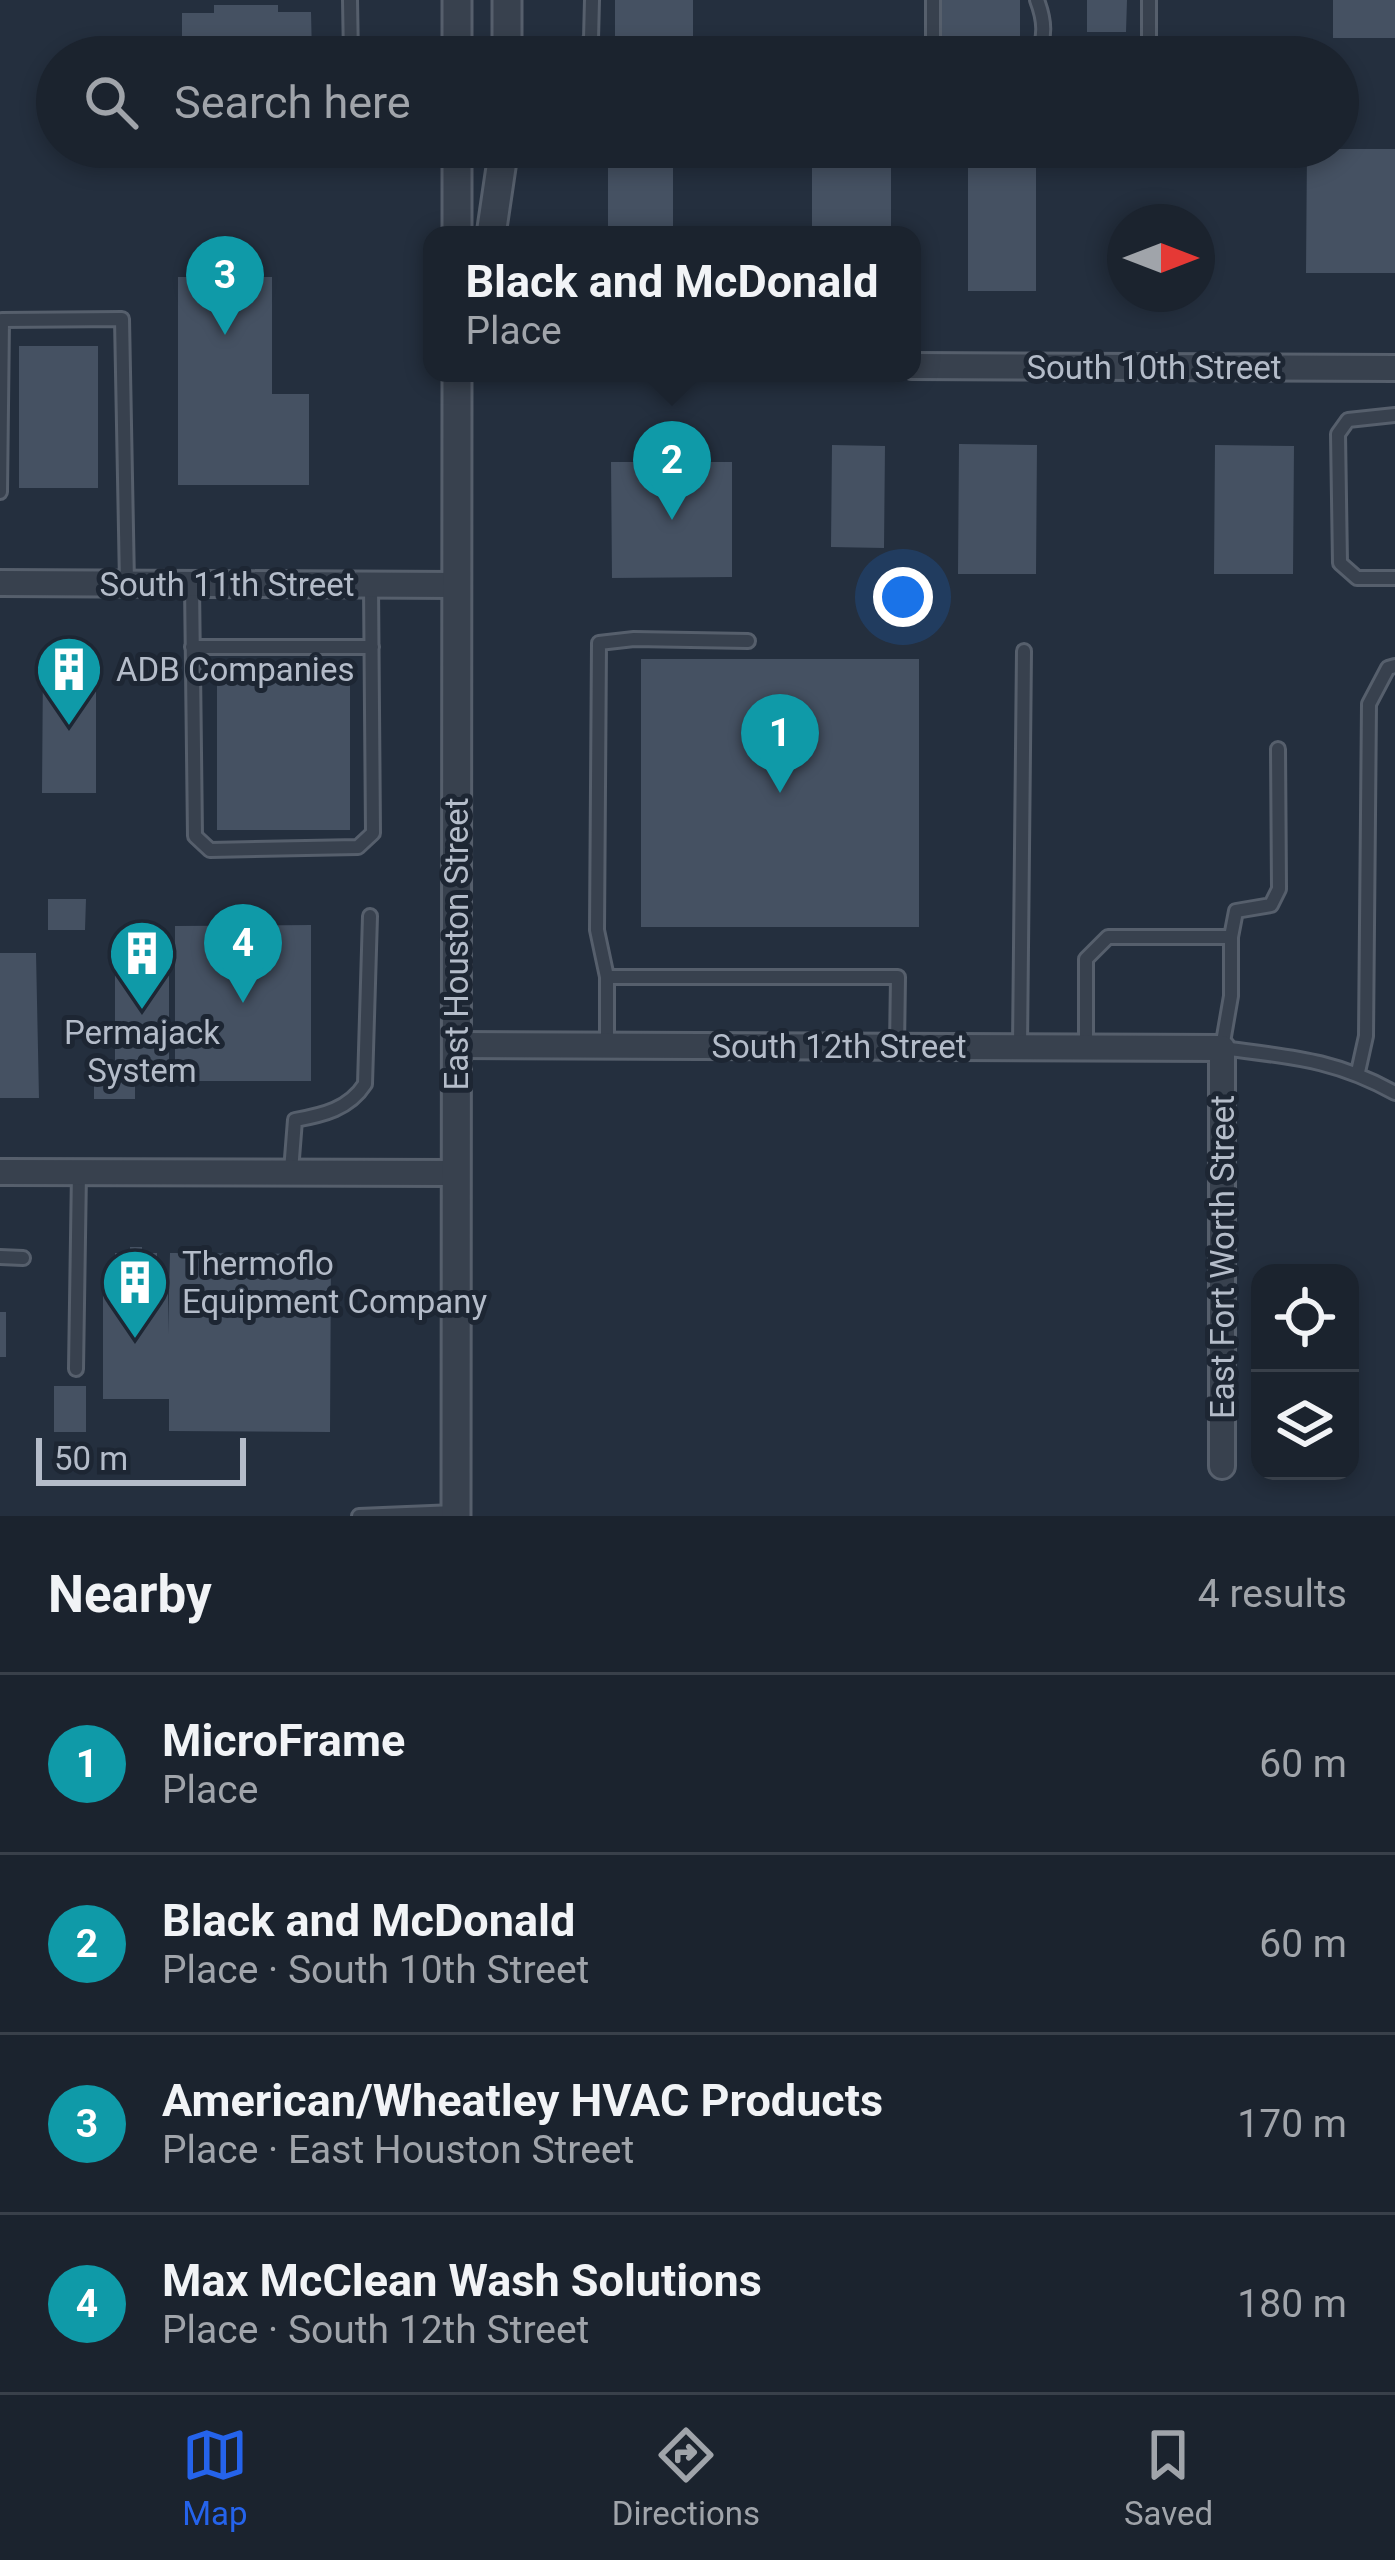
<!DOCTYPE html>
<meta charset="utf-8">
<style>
:root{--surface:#1b232e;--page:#282f3a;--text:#f1f3f6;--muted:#a0a4aa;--line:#39404a;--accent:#2563eb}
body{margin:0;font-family:Roboto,sans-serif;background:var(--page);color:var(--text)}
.controls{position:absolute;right:36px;bottom:36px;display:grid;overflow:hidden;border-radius:24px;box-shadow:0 6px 18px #0003}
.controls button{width:108px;height:108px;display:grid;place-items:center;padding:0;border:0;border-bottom:3px solid var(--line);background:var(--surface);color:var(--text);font:60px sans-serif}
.compass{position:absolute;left:1107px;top:204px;width:108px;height:108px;border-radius:50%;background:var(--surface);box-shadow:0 6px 18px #0003;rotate:90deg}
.scale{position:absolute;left:36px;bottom:30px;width:210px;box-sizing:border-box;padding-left:12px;border:6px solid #b4bcc9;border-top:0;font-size:33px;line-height:42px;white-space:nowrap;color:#b4bcc9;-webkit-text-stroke:9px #1d2633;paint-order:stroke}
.you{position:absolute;left:903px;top:597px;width:42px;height:42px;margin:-30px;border:9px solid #fff;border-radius:50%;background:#1a73e8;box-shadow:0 0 0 18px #1a73e833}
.badge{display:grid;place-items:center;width:78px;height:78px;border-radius:50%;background:var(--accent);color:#fff;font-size:39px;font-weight:700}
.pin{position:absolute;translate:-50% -99px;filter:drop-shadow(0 3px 6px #0008)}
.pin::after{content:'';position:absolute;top:63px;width:42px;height:36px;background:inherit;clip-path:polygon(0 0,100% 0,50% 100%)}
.popup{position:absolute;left:423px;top:226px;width:498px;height:156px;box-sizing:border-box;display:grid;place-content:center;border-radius:24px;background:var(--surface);filter:drop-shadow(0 3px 9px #0005);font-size:39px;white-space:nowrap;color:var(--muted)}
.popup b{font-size:45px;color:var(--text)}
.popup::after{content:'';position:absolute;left:50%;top:100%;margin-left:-24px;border:24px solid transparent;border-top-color:var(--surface)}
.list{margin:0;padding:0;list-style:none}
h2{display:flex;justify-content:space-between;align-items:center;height:156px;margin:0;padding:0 48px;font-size:51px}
h2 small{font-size:39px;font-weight:400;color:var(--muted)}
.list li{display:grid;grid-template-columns:78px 1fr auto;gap:36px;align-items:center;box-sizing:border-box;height:180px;padding:0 48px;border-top:3px solid var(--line)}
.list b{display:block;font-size:45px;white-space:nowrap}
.list p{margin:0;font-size:39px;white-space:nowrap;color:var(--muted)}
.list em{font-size:39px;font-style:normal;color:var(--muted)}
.icon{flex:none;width:66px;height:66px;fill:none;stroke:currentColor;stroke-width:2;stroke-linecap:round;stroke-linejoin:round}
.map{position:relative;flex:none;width:1395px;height:1516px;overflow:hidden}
.search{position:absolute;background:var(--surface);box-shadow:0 6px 18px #0003;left:36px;right:36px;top:36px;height:132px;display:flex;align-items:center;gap:30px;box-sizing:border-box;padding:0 42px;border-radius:66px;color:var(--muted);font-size:45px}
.sheet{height:876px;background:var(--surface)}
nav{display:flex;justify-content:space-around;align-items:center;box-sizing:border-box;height:168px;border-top:3px solid var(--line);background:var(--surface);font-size:33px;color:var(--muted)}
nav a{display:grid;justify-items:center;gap:6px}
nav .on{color:var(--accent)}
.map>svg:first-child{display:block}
.building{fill:#455162}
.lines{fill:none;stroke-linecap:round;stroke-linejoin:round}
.service-casing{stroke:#565f6c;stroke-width:18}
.minor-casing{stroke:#565f6c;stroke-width:30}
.tertiary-casing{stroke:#565f6c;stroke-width:33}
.service{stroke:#38414e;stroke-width:12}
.minor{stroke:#38414e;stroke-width:24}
.tertiary{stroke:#38414e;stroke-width:27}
.labels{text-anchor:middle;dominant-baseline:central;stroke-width:10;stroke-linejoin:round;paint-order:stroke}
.street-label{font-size:33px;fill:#b4bcc9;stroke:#1d2633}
.poi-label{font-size:33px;fill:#b4bcc9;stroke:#1d2633;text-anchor:start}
</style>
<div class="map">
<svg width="1395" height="1516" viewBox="0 0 1395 1516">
<rect width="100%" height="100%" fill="#242f3e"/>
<path class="building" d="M 615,0 L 693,0 L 693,57 L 615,57 Z
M 938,0 L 1020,0 L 1020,57 L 979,57 L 979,40 L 938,41 Z
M 1087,0 L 1127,0 L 1126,32 L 1087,32 Z
M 1333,0 L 1395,0 L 1395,38 L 1333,38 Z
M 214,5 L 278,5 L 278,12 L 311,12 L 312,55 L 182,55 L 182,13 L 214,13 Z
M 608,147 L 673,147 L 673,235 L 608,235 Z
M 812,147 L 891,147 L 891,235 L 812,235 Z
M 968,149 L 1036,149 L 1036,291 L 968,291 Z
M 1307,149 L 1395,149 L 1395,273 L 1306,273 Z
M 178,277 L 272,277 L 272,394 L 309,394 L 309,485 L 178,485 Z
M 19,346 L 98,346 L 98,488 L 19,488 Z
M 959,444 L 1037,445 L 1036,574 L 958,574 Z
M 832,445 L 885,446 L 884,548 L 831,547 Z
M 1215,445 L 1294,446 L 1293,574 L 1214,574 Z
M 611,462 L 732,462 L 732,577 L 612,578 Z
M 641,659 L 919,659 L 919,927 L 641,927 Z
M 43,663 L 96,663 L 96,793 L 42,793 Z
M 217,676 L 350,676 L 350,830 L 217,830 Z
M 48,899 L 86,899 L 85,930 L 48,930 Z
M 311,925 L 311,1081 L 175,1081 L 175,926 Z
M 0,953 L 36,953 L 39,1098 L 0,1098 Z
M 115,961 L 169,961 L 169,1083 L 135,1083 L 135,1099 L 94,1099 L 94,1064 L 115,1064 Z
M 130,1247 L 142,1247 L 142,1253 L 157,1253 L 157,1283 L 168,1283 L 168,1334 L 170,1253 L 331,1254 L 330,1432 L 169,1431 L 169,1399 L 103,1399 L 103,1283 L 115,1283 L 115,1253 L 130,1253 Z
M 0,1312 L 6,1312 L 6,1357 L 0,1357 Z
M 54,1386 L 86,1386 L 86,1432 L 54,1432 Z"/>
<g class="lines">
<defs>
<path id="service" d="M 350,0 L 351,57
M 1149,0 L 1149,46 L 1242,46
M 573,57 L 591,39 L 592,0
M 933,57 L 933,0
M 1036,57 C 1046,37 1045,21 1037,0
M 1395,415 L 1348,420 L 1338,434 L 1340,563 L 1357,578 L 1395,578
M 0,492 L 2,320 L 122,319 L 127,583
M 192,585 L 195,836 L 210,850 L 358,847 L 373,833 L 371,586
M 192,647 L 372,647
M 1231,937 L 1236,911 L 1271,905 L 1279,889 L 1278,749
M 607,977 L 898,977 L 897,1046
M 607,1044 L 607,977 L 597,930 L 599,643 L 634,639 L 748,641
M 1020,1046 L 1024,651
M 1086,1046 L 1086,959 L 1108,937 L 1231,937 L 1231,996 L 1222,1048 C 1290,1057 1334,1059 1395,1093
M 1358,1072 L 1366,1036 L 1369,704 L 1388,668 L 1395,666
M 291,1171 L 295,1120 C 323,1115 349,1109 365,1084 L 370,916
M 0,1257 L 23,1258
M 76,1369 L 79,1172
M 359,1516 L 455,1512"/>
<path id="minor" d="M 912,366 L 1395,368
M 0,583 L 455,585
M 456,1045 L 1222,1048 L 1222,1466
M 0,1172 L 456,1173"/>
<path id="tertiary" d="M 507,0 L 507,57
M 457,57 L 457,0
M 457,147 L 457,235
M 491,235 L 504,147
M 456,1516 L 457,373"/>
</defs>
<use href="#service" class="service-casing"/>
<use href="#minor" class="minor-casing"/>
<use href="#tertiary" class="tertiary-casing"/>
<use href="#service" class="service"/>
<use href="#minor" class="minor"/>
<use href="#tertiary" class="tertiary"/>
</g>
<defs>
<symbol id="building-pin" viewBox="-11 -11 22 30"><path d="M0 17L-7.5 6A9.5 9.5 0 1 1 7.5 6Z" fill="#0f9aa8" stroke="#1d2633"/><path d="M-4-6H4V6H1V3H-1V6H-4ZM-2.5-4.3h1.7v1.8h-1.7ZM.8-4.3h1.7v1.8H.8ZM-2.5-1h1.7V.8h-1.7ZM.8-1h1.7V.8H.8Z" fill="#fff"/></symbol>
</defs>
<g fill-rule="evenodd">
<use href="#building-pin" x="31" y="631" width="76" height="104"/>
<use href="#building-pin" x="104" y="915" width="76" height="104"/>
<use href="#building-pin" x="97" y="1244" width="76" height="104"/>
</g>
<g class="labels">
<g class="street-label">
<text x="1154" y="367">South 10th Street</text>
<text x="227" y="584">South 11th Street</text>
<text transform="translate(456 944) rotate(-90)">East Houston Street</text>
<text x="839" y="1046">South 12th Street</text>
<text transform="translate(1222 1257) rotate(-90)">East Fort Worth Street</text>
</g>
<g class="poi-label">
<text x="116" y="669">ADB Companies</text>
<text x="142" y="1032" text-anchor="middle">Permajack<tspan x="142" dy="38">System</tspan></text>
<text x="182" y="1263">Thermoflo<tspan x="182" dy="38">Equipment Company</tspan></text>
</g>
</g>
</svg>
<div class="controls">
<button><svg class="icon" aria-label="locate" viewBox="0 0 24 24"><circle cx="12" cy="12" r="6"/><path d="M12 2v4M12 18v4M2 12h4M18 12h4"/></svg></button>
<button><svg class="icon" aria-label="layers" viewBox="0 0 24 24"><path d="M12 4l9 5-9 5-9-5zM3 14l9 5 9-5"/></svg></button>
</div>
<svg class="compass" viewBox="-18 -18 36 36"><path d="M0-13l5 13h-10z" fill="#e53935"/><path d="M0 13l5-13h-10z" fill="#a0a4aa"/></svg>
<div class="scale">50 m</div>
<div class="you"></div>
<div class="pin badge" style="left:780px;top:793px;background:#0f9aa8">1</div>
<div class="pin badge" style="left:672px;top:520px;background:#0f9aa8">2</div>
<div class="popup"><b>Black and McDonald</b>Place</div>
<div class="pin badge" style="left:225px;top:335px;background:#0f9aa8">3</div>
<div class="pin badge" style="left:243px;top:1003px;background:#0f9aa8">4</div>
<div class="search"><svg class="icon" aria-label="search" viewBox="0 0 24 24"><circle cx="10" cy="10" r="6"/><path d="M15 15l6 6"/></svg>Search here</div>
</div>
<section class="sheet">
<h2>Nearby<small>4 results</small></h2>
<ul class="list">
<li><span class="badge" style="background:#0f9aa8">1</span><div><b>MicroFrame</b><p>Place</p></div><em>60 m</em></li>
<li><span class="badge" style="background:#0f9aa8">2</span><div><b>Black and McDonald</b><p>Place · South 10th Street</p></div><em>60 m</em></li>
<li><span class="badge" style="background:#0f9aa8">3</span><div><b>American/Wheatley HVAC Products</b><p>Place · East Houston Street</p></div><em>170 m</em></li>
<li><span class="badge" style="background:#0f9aa8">4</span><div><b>Max McClean Wash Solutions</b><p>Place · South 12th Street</p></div><em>180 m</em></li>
</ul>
</section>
<nav>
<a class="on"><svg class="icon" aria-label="map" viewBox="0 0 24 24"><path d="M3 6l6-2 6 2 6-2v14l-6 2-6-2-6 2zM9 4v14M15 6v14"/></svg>Map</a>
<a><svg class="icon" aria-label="directions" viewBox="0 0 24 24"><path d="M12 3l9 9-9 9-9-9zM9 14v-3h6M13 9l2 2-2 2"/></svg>Directions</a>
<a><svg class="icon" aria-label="saved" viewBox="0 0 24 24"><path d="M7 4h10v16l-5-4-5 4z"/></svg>Saved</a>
</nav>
